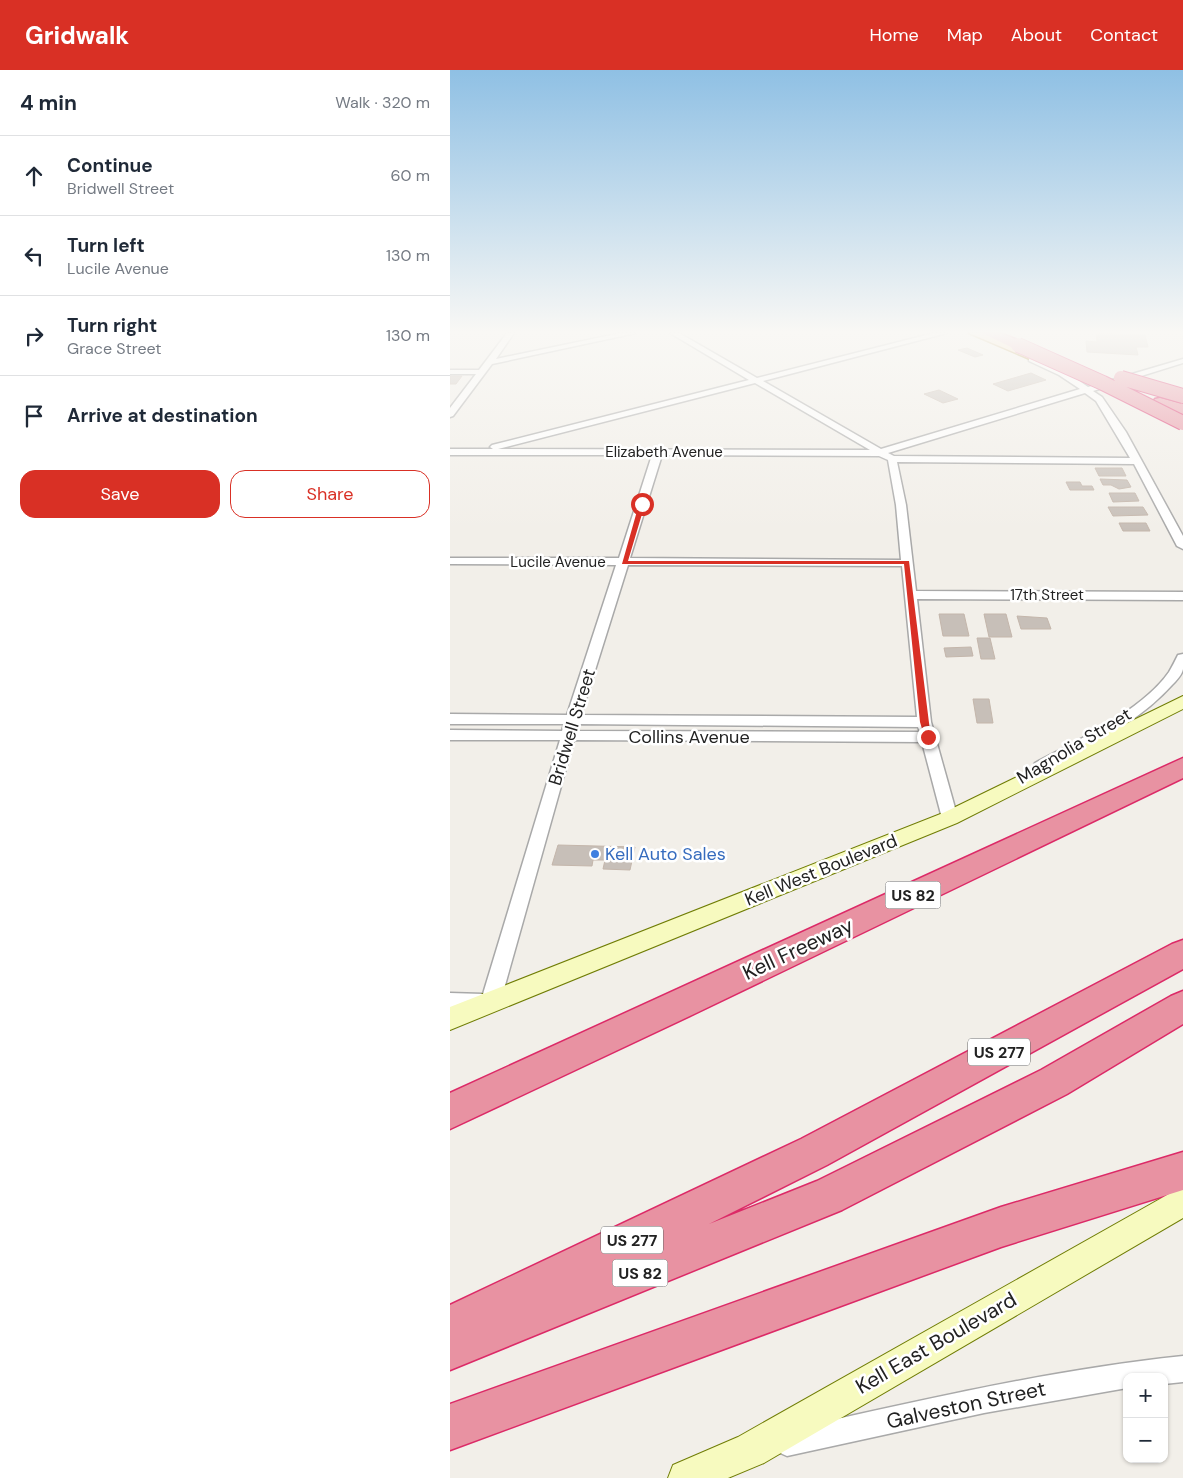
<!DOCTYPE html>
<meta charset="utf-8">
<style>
:root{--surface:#fff;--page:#f6f6f7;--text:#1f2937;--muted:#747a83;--line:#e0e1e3;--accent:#d93025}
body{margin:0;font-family:"DM Sans",sans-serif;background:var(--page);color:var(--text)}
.controls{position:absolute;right:15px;bottom:15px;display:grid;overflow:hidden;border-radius:10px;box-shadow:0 1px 4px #0004}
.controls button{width:45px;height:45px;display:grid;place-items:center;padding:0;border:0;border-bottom:1px solid var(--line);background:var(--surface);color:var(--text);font:25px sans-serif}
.stop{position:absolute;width:15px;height:15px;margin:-11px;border:4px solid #d93025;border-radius:50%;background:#fff}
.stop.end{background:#d93025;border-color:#fff;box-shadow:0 1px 5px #0008}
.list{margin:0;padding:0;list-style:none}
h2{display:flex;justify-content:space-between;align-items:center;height:65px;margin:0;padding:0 20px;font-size:21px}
h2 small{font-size:16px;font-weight:400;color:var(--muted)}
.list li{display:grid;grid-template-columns:32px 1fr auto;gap:15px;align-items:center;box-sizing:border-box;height:80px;padding:0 20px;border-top:1px solid var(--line)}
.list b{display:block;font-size:19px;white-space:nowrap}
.list p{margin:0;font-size:16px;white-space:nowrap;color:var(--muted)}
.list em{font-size:16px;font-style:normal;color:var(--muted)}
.actions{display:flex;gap:10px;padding:15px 20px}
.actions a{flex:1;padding:11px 0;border:1px solid var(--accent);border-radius:15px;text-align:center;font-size:18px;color:var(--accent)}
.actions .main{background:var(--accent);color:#fff}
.icon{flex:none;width:28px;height:28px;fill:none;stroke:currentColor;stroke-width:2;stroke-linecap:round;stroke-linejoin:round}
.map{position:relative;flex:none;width:733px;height:1408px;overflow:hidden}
header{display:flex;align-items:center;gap:30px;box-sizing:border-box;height:70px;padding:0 25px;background:var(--accent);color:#fff}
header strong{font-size:24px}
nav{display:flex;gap:28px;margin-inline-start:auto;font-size:18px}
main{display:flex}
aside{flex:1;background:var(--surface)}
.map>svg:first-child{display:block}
.building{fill:#c7bfb8;stroke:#c4b6ab}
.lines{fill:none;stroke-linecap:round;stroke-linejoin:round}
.minor-casing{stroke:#a9a9a9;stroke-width:3}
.secondary-casing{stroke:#707d05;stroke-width:2}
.primary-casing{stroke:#a06b00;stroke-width:3}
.motorway-casing{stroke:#dc2a67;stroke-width:3}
.minor{fill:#fff;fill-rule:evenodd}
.secondary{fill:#f7fabf;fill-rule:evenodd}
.primary{fill:#fcd6a4;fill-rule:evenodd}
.motorway{fill:#e892a2;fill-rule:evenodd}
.motorway-bridge-casing{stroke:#dc2a67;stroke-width:16;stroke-linecap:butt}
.motorway-bridge{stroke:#e892a2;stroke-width:14}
.route{fill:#d93025}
.shop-dot{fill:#3f7fe0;stroke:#fff;stroke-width:2}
.labels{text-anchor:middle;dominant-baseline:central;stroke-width:5;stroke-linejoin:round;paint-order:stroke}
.far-street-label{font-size:15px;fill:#222;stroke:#fff}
.shield{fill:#fff;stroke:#646464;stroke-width:1}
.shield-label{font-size:16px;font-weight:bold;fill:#222}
.street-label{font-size:18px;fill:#222;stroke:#fff}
.shop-label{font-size:18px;fill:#366cbe;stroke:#fff;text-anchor:start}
.near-street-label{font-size:21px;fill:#222;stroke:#fff}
</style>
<header>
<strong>Gridwalk</strong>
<nav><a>Home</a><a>Map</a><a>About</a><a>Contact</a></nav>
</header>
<main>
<aside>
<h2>4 min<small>Walk · 320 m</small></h2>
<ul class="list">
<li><svg class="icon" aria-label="ahead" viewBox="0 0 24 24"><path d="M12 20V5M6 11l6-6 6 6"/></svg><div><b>Continue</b><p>Bridwell Street</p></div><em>60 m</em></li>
<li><svg class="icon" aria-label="left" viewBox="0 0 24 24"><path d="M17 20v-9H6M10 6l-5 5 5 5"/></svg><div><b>Turn left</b><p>Lucile Avenue</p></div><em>130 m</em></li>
<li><svg class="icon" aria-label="right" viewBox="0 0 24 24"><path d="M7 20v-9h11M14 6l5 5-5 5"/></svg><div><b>Turn right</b><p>Grace Street</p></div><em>130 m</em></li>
<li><svg class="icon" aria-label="arrive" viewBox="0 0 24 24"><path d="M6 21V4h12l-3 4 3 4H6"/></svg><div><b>Arrive at destination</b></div></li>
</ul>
<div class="actions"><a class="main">Save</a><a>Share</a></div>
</aside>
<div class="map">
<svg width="733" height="1408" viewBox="0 0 733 1408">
<rect width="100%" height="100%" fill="#f2efe9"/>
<path class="building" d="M 646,263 L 695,265 L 698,277 L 686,277 L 688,285 L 637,282 L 636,271 L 647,272 Z
M 517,278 L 533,285 L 525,287 L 508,280 Z
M 581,303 L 596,310 L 558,321 L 543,314 Z
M 0,306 L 12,306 L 6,314 L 0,314 Z
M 489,320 L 508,329 L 493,333 L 474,324 Z
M 645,398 L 672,398 L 676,406 L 649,406 Z
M 650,409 L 677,410 L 681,417 L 669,419 L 661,415 L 653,415 Z
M 616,412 L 630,412 L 632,416 L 642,416 L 644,420 L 620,420 Z
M 659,423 L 685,423 L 689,431 L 663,432 Z
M 658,437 L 693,437 L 698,445 L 663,446 Z
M 669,453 L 696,453 L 700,461 L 673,461 Z
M 489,544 L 514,544 L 519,566 L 493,566 Z
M 534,544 L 556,544 L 562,567 L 539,567 Z
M 567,546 L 597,548 L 601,559 L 571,559 Z
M 527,568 L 540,568 L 545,589 L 531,589 Z
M 521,577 L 523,586 L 496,587 L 494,578 Z
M 523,629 L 539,629 L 543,653 L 527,653 Z
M 108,775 L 185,777 L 180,800 L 153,799 L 155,790 L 143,790 L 142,796 L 102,795 Z"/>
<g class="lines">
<defs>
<path id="minor" d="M 57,263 L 64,263 L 46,289 L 171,263 L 186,263 L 42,294 L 3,346 L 0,347 L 0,338 L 26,304 L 0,304 L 0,300 L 29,300 Z
M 220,263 L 229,263 L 307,308 L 484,263 L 497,263 L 313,311 L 431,379 L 630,319 L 609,305 L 579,291 L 579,287 L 585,287 L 615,301 L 638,317 L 733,289 L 733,293 L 643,321 L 652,327 L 676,362 L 733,466 L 733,479 L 727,476 L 684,394 L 447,392 L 456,435 L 466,521 L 733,522 L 733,530 L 467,529 L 481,652 L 505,738 L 511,736 L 517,738 L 519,742 L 517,746 L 500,754 L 494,752 L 492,748 L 472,672 L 124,670 L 50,933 L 47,939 L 40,941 L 0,939 L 0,923 L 33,924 L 110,670 L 0,670 L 0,660 L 112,661 L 114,654 L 0,654 L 0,644 L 117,645 L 166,495 L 0,494 L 0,488 L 169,488 L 202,385 L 0,385 L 0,379 L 43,379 L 40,377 L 42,375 L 299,310 ZM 305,313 L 420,380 L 47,379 L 48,379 ZM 635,323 L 646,331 L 680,388 L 444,386 L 438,383 ZM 212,385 L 429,386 L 438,390 L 446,435 L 451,490 L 180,488 ZM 178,495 L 452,496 L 467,647 L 131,645 ZM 128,654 L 468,657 L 470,662 L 127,661 Z
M 733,584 C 733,589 733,595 733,599 C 732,605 726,611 722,615 C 688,653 639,676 595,701 L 590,702 L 585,701 L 583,697 L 585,693 C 626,671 692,641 719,602 C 722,597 725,591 728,585 Z
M 733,1286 L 733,1312 L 714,1314 L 714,1307 L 677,1307 L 677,1318 L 534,1343 L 337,1386 L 328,1382 L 324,1373 L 328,1364 L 337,1360 C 469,1331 599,1300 733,1286 Z"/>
<path id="secondary" d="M 733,626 L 733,639 L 507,753 L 0,960 L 0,937 L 493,743 Z
M 733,1116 L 733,1148 L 314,1393 L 278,1408 L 218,1408 L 223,1395 L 288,1367 Z"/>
<path id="primary" d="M 519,263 L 534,263 L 595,288 L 597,290 L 595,292 L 587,292 Z"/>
<path id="motorway" d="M 532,263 L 550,263 L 573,272 L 575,275 L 568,279 L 563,278 Z
M 710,328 L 733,334 L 733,344 L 705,335 L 703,332 L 705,329 Z
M 733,688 L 733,708 L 244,944 L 0,1059 L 0,1023 Z
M 733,870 L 733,899 L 377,1095 L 259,1154 L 367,1111 L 591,1000 L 721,926 L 733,921 L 733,954 L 617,1024 L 392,1140 L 0,1300 L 0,1235 L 351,1069 L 722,874 Z
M 733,1082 L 733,1120 L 551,1177 L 0,1380 L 0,1334 L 551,1137 Z"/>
</defs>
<use href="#minor" class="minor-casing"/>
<use href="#secondary" class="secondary-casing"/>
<use href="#primary" class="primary-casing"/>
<use href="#motorway" class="motorway-casing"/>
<use href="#minor" class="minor"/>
<use href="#secondary" class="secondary"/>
<use href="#primary" class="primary"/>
<use href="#motorway" class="motorway"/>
<defs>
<path id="motorway-bridge" d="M 568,275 L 653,313 L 733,353
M 671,308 L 733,326"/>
</defs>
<use href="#motorway-bridge" class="motorway-bridge-casing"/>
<use href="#motorway-bridge" class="motorway-bridge"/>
</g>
<linearGradient id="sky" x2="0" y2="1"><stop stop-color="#8fc0e4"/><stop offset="0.57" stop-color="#f9f8f5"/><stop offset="1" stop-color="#f9f8f5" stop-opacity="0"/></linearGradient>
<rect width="733" height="460" fill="url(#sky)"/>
<path class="route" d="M 192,433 L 195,434 L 178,491 L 459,491 L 481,669 L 475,669 L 470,652 L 454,494 L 172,494 L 189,434 Z"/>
<circle class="shop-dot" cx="145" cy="784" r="5"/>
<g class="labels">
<g class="far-street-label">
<text x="214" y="382">Elizabeth Avenue</text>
<text x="108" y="492">Lucile Avenue</text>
<text x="597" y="525">17th Street</text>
</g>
<g class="shield">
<rect x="435.5" y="811.5" width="55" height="27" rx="4"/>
<rect x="518" y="968.5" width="62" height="27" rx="4"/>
<rect x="151" y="1156.5" width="62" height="27" rx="4"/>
<rect x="162.5" y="1189.5" width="55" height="27" rx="4"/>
</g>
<g class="shield-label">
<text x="463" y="825">US 82</text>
<text x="549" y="982">US 277</text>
<text x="182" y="1170">US 277</text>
<text x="190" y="1203">US 82</text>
</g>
<g class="street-label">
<text transform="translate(122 657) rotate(-73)">Bridwell Street</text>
<text x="239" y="667">Collins Avenue</text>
<text transform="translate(624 676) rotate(-31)">Magnolia Street</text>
<text transform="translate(371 800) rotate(-22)">Kell West Boulevard</text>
</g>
<g class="shop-label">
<text x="155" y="784">Kell Auto Sales</text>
</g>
<g class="near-street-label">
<text transform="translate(348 879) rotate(-25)">Kell Freeway</text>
<text transform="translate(486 1273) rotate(-30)">Kell East Boulevard</text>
<text transform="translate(516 1335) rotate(-12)">Galveston Street</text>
</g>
</g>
</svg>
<div class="controls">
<button>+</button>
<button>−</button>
</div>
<div class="stop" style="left:192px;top:434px"></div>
<div class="stop end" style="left:478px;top:667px"></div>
</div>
</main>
